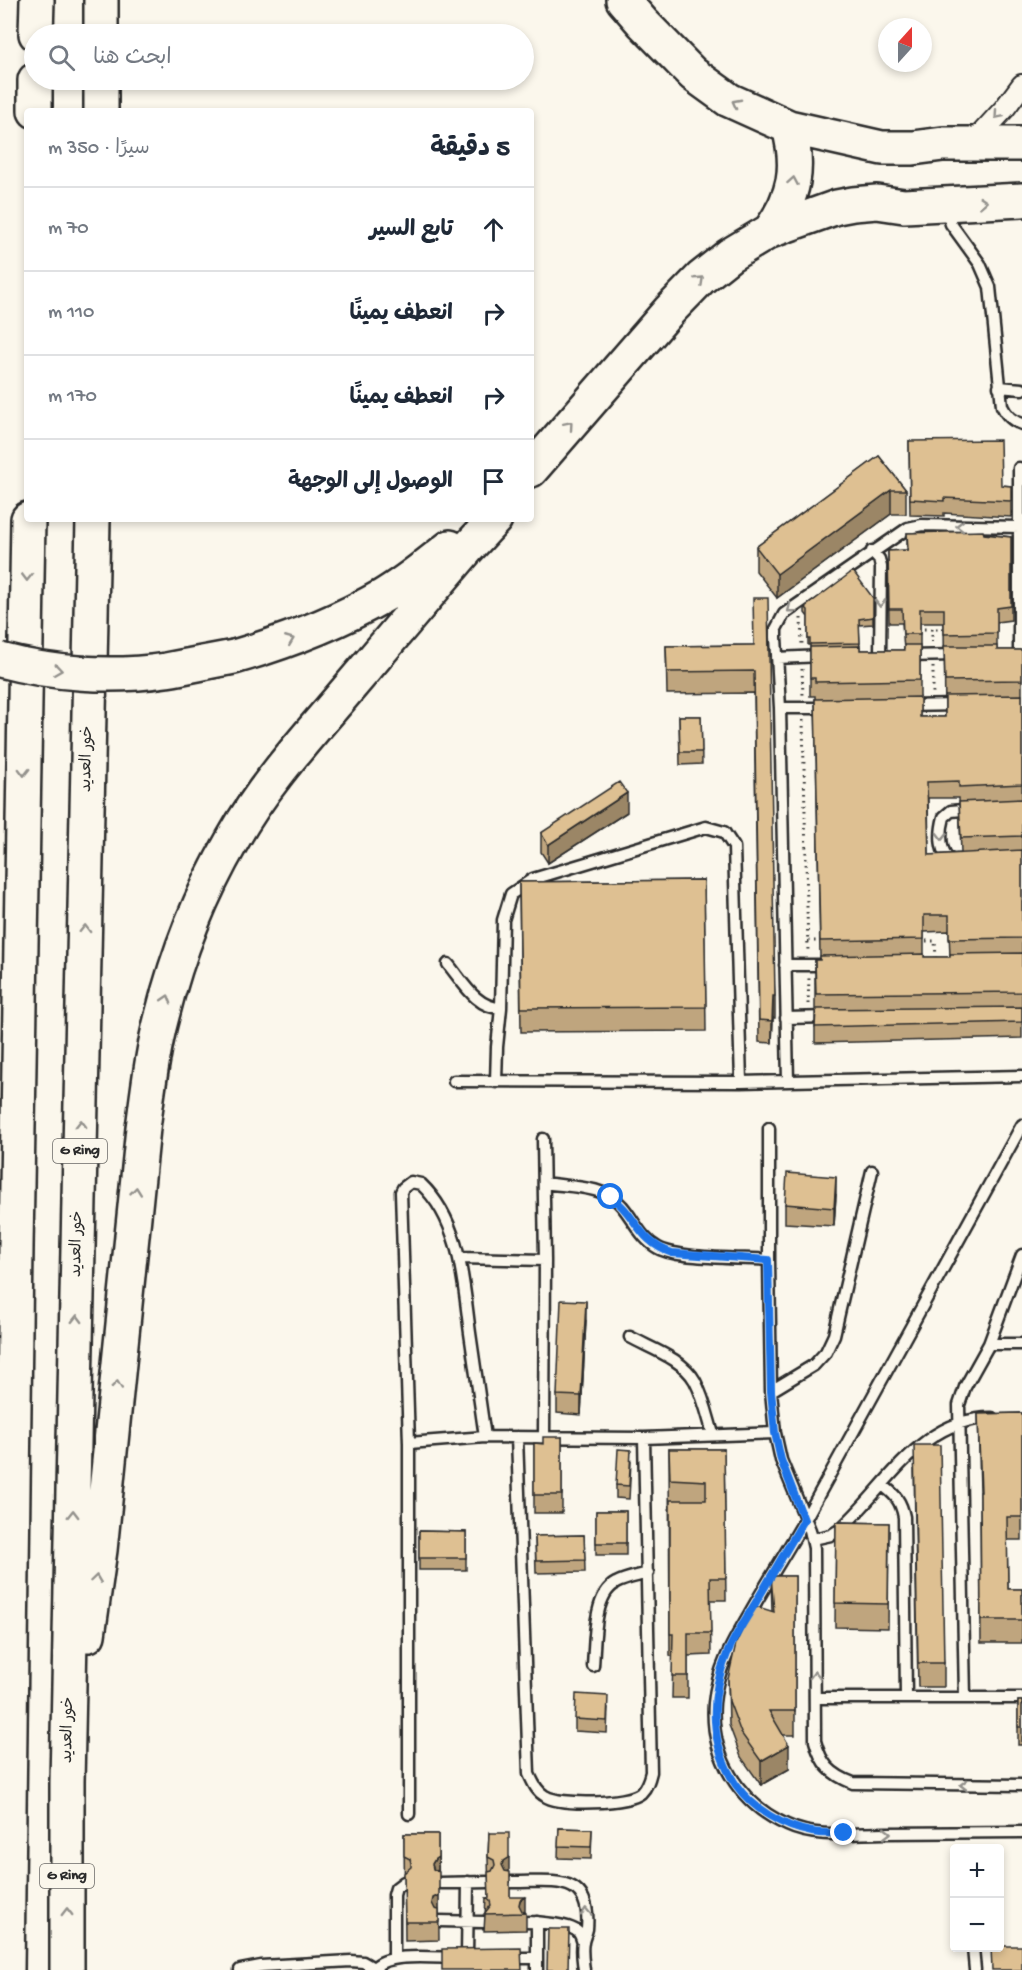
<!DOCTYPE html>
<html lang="ar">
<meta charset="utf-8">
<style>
:root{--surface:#fff;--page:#f2f2f3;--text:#1f2937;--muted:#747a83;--line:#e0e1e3}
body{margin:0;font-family:"Gochi Hand","Playpen Sans Arabic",sans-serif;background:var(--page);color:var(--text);direction:rtl}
.controls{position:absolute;right:18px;bottom:18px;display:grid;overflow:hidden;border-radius:6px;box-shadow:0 3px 9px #0003}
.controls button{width:54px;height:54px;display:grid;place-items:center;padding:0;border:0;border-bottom:2px solid var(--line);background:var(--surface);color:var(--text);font:30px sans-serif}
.compass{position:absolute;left:878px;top:18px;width:54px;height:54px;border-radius:50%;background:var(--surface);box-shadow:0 3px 9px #0003;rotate:21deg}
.stop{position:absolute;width:18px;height:18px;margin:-14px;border:4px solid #1a73e8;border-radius:50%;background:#fff}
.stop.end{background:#1a73e8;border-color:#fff;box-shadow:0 2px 6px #0008}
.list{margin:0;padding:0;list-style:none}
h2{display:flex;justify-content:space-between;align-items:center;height:78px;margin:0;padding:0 24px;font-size:26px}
h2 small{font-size:20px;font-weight:400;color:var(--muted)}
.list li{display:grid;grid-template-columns:39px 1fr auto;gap:18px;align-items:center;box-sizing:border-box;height:84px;padding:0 24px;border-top:2px solid var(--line)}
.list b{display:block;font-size:22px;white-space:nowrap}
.list em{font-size:20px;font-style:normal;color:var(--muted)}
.icon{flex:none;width:33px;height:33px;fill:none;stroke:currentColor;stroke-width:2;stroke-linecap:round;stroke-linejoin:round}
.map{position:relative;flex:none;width:1022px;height:1970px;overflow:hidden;direction:ltr}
.search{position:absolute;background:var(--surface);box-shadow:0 3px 9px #0003;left:24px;top:24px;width:510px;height:66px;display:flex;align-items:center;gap:15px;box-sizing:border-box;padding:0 21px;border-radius:33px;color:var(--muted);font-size:22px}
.panel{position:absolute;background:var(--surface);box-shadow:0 3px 9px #0003;left:24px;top:108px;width:510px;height:414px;border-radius:6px;direction:rtl}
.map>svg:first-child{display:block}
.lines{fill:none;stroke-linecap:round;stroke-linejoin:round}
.lane-casing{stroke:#2b2b2b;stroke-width:15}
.street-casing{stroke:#2b2b2b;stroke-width:24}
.highway-casing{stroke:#2b2b2b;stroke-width:38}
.path{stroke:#2b2b2b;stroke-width:3;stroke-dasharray:1.5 4.5;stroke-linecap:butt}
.lane{stroke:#fbf7ec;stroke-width:10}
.street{stroke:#fbf7ec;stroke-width:20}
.highway{stroke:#fbf7ec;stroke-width:33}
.highway-bridge-casing{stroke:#2b2b2b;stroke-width:38;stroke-linecap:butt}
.highway-bridge{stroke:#fbf7ec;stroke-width:33}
.wall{fill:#bfa57e;stroke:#2b2b2b;stroke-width:1.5;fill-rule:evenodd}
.shaded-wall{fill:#9b8666;stroke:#2b2b2b;stroke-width:1.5}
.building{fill:#dec092;stroke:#2b2b2b;stroke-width:1.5}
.oneway{stroke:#93918c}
.route{stroke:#1a73e8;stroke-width:8}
.labels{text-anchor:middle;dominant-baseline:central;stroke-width:5;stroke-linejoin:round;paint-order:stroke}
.shield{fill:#fbf7ec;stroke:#696865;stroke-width:1.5}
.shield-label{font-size:15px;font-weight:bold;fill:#2b2b2b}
.street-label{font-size:16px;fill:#2b2b2b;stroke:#fbf7ec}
</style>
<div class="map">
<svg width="1022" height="1970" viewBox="0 0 1022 1970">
<rect width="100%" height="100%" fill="#fbf7ec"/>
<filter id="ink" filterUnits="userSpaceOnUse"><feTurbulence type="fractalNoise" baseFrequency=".0167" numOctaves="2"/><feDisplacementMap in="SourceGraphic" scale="12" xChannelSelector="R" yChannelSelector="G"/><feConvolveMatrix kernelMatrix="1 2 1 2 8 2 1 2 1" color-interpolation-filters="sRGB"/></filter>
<g filter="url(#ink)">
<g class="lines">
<defs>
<path id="lane" d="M 945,207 L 951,224 L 980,264 L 990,287 L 1002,406 C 1006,415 1012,421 1022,424
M 999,387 L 1022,389
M 872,551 L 879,559 L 881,567 L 880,656
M 1019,654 L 1019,468
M 906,656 L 957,655
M 777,658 L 822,656
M 905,706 L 959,705
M 780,708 L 827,708
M 954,862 C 938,855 940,832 944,817 L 951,811 L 974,809
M 448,964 C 463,982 476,1008 501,1008
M 785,965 L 827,965
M 786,1018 L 828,1017
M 454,1081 L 741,1082 L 1022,1076
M 788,1081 L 780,708 L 776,637 L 776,629 L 784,614 L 908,528 L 922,525 L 1019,527
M 496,1082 L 497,1047 L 501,1008 L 503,920 L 511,894 L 533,879 L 706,827 L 724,832 L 734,847 L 741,1082
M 1022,1125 C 950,1255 879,1386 807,1516 C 789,1548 769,1579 751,1611 C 734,1640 717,1668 714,1703 C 710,1756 738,1803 787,1825 C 816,1839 854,1833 885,1833 C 931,1833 976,1832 1022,1832
M 769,1128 L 769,1260 L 771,1391 L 775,1433 L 781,1460 L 810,1530 L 814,1548 L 815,1741 C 821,1764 830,1774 853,1783 L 1022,1785
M 543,1139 L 545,1260 L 544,1436
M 544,1183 C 568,1187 605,1185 622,1206 C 634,1220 641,1239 658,1248 C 678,1259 743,1258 769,1260
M 459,1258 L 545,1260
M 630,1337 C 652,1349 683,1359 695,1381 C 704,1398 708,1417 713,1434
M 989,1344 L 1022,1344
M 771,1391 L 814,1365 L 826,1352 L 834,1335 L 872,1171
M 517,1437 L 529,1774 C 533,1782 536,1791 545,1796 C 560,1806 628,1804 641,1793 C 647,1787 649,1780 651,1772 L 644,1438
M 409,1443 L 485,1437 L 644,1438 L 775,1433
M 882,1485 C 895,1494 901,1501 904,1517 L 906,1697
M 813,1539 L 831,1535 L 839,1530 C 887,1488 920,1418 992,1418
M 593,1666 C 595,1642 593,1595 616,1583 C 625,1578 638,1576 648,1573
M 965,1697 L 959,1405 L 965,1387 L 989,1344 L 1022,1255
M 815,1698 L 1022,1698
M 409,1814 L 409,1443 L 401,1192 L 403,1188 L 411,1182 L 421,1184 C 461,1222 463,1281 470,1333 C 475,1367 480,1402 485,1437
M 509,1882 C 551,1883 592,1871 587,1929 C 586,1934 584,1937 583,1942 C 581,1951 583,1961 584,1970
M 439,1883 L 488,1882
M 439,1921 L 484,1922
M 526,1922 C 538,1922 572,1924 579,1933 C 581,1936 582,1939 583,1943
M 973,1948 L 975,1970
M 394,1958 L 394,1895 L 396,1888 L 404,1882
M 467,1958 L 468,1882
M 507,1958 L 537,1958
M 374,1968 C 388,1952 436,1958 456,1958
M 240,1970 L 261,1966 L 351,1961 L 363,1962 L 377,1970
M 537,1970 L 537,1922"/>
<path id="street" d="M 972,144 L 1004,109 L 1022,85"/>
<path id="highway" d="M 623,0 L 643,23 L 693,74 L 729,100 L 789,127 L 882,148 L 913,148 L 943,144 L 1022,144
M 36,34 L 37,0
M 101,34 L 101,0
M 35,111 L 35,80
M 101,111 L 101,80
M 770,231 C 795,196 800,168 789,127
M 531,470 L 669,311 L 701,278 L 730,255 L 770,231 L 837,207 L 853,204 L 877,202 L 904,206 L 1022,200
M 234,657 C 286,642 336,623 383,596 C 407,582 428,564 450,547
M 88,1635 L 100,1550 L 143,1128 C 148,1091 152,1053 162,1016 C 177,955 201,894 233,839 C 261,789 300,745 337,702 C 380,651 424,600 467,549 L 495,519
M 7,1970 L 16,1247 L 28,519
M 67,1970 L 67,1782 L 93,519"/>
</defs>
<use href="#lane" class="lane-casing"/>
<use href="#street" class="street-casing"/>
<use href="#highway" class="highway-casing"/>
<path class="path" d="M 801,618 L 802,645
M 918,629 L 947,629
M 932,629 L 932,642
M 933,667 L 933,693
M 802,669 L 803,696
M 803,720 L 808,953
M 808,941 L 824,941
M 920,941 L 935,941 L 936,958
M 808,1004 L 809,978"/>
<use href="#lane" class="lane"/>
<use href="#street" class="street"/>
<use href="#highway" class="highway"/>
<defs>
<path id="highway-bridge" d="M 0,660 C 52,674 112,678 166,670 C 189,666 211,661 234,657"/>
</defs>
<use href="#highway-bridge" class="highway-bridge-casing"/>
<use href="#highway-bridge" class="highway-bridge"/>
</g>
<path class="wall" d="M 909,441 L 1001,485 L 1011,486 L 1011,517 L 944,513 L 944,516 L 910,515 Z
M 879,456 L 906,490 L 906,514 L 891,514 L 777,598 L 756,571 L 756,547 Z
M 907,533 L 984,534 L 1011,537 L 1011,620 L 997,622 L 997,650 L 1022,650 L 1022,1038 L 815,1043 L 815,960 L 820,960 L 820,956 L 815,696 L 810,696 L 810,645 L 808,645 L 808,617 L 805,613 L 805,607 L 873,598 L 873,624 L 859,625 L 860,650 L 904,650 L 902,623 L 889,623 L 888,551 L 907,550 ZM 920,623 L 944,623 L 945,717 L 920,717 ZM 928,798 L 959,798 L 961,853 L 929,855 ZM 949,931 L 950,957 L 924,957 L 924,932 Z
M 754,645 L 775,996 L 775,1018 L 773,1018 L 772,1043 L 759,1042 L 754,693 L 667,694 L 666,646 Z
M 679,716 L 701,716 L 702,764 L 680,765 Z
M 627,812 L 548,863 L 541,852 L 541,833 Z
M 704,880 L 706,1031 L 521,1032 L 519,882 Z
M 836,1195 L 834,1226 L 785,1223 L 785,1204 Z
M 586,1320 L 581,1415 L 557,1413 L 557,1395 Z
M 1022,1413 L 1022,1540 L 1007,1540 L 1008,1589 L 1022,1589 L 1022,1643 L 981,1643 L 980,1492 L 978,1414 Z
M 562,1437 L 562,1513 L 534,1513 L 534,1443 L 543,1444 Z
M 669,1449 L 724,1449 L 726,1600 L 710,1600 L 711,1655 L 688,1656 L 688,1698 L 672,1698 L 673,1656 L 670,1656 Z
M 631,1462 L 629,1499 L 616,1498 L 616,1485 Z
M 914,1469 L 944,1663 L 944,1687 L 918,1687 Z
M 596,1511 L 626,1511 L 626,1555 L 596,1555 Z
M 836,1522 L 889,1523 L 888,1628 L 835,1627 Z
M 419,1531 L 466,1532 L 466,1570 L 419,1570 Z
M 584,1535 L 585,1572 L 536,1573 L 535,1536 Z
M 771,1576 L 795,1576 L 795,1735 L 783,1735 L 789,1769 L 761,1785 L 741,1757 L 729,1725 L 728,1679 L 772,1611 Z
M 1018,1701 L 1022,1701 L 1022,1745 L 1018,1745 Z
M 608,1708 L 607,1733 L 575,1731 L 575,1719 Z
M 559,1828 L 592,1829 L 591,1859 L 558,1858 Z
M 489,1833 L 509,1872 L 510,1897 L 526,1913 L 526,1930 L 484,1931 L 486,1898 L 489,1898 L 488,1857 Z
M 404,1834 L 438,1834 L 439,1940 L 405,1941 Z"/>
<path class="shaded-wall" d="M 891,490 L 891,514 L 777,598 L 777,574 Z
M 627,793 L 627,812 L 548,863 L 548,845 Z
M 773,996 L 773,1018 L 772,1043 L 772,1021 Z
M 836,1177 L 836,1195 L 834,1226 L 834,1208 Z
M 586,1301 L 586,1320 L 581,1415 L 581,1396 Z
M 789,1745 L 789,1769 L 761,1785 L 761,1761 Z
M 438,1857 L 438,1876 L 435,1877 L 432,1864 L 435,1859 Z
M 509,1857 L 509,1875 L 503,1878 L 502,1865 L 503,1861 Z
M 439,1895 L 439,1914 L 433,1917 L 432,1903 L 433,1898 Z
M 525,1897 L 525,1913 L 519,1913 L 519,1905 L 520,1900 Z"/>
<path class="building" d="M 1000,440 L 1001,485 L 1011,486 L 1011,501 L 944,498 L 944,501 L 910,499 L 909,441 Z
M 879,456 L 906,490 L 891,490 L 777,574 L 756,547 Z
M 983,531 L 984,534 L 1011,537 L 1011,606 L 997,608 L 997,633 L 944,634 L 944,609 L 920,609 L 920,634 L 903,634 L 902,609 L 889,609 L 888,551 L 908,550 L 907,533 Z
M 853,571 L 873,598 L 873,617 L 859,619 L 860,643 L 810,644 L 810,639 L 808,639 L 808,610 L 805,607 Z
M 753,598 L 768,598 L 775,996 L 773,996 L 772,1021 L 759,1020 L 754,671 L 667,672 L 666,646 L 754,645 Z
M 904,645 L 920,645 L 920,680 L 815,682 L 815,678 L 810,678 L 810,647 L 860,646 L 860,650 L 904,650 Z
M 944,646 L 997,646 L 997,650 L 1022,650 L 1022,680 L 945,681 Z
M 1022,695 L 1022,784 L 959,787 L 959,781 L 927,782 L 929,855 L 1022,850 L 1022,938 L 949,939 L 949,915 L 924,915 L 924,939 L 820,941 L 815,699 L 920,697 L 920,717 L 945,717 L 945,696 Z
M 679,716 L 701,716 L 702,752 L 680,752 Z
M 619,782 L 627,793 L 548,845 L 541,833 Z
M 1022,799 L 1022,836 L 961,838 L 959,802 Z
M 704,880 L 706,1007 L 521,1008 L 519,882 Z
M 1022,953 L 1022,992 L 816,994 L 815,960 L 820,960 L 820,956 L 924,954 L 924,957 L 950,957 L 950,954 Z
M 1022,1007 L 1022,1022 L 815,1027 L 816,1009 Z
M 787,1173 L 836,1177 L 834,1208 L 785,1204 Z
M 561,1300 L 586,1301 L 581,1396 L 557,1395 Z
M 1022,1413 L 1022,1517 L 1007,1517 L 1008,1589 L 1022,1589 L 1022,1620 L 981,1620 L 980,1492 L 981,1492 L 978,1414 Z
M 543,1437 L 562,1437 L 562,1495 L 534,1495 L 534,1443 L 543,1444 Z
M 914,1445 L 940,1445 L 944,1663 L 918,1663 Z
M 618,1449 L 631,1450 L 629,1486 L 616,1485 Z
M 669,1449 L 724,1449 L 726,1578 L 710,1578 L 711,1633 L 688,1633 L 688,1676 L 672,1676 L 673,1634 L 670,1634 L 670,1500 L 706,1500 L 706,1481 L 670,1479 Z
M 596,1511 L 626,1511 L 626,1543 L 596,1543 Z
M 836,1522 L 889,1523 L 888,1604 L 835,1603 Z
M 419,1531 L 466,1532 L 466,1558 L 419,1558 Z
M 584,1535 L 585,1560 L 536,1561 L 535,1536 Z
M 771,1576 L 795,1576 L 795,1711 L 769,1711 L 789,1745 L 761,1761 L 741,1733 L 729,1701 L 728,1679 L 736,1643 L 752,1605 L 774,1612 Z
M 576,1694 L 608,1696 L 607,1721 L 575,1719 Z
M 1018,1701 L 1022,1701 L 1022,1727 L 1018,1727 Z
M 559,1828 L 592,1829 L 591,1847 L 558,1846 Z
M 489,1833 L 509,1833 L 509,1857 L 503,1861 L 502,1865 L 505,1871 L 510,1872 L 510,1897 L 525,1897 L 520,1900 L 519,1905 L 522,1911 L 526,1913 L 484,1914 L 491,1905 L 490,1901 L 486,1898 L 489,1898 L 488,1872 L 492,1871 L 495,1865 L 494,1860 L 488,1857 Z
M 404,1834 L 438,1834 L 438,1857 L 435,1859 L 432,1864 L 433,1869 L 439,1872 L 439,1895 L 433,1898 L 432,1903 L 435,1909 L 439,1910 L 439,1922 L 405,1922 L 404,1873 L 411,1867 L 411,1863 L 410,1859 L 404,1856 Z
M 548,1929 L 569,1929 L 568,1970 L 547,1970 Z
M 999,1946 L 1022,1946 L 1022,1970 L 992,1970 L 991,1947 L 999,1947 Z
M 521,1948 L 522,1970 L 442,1970 L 442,1949 Z"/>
<defs><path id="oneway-chevron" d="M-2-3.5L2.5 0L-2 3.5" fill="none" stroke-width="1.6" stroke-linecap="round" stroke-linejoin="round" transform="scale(1.5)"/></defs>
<g class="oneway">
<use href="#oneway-chevron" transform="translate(736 103) rotate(-152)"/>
<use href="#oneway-chevron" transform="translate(998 115) rotate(131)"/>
<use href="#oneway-chevron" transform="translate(793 181) rotate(-80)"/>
<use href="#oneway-chevron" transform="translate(983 202) rotate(-3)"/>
<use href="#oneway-chevron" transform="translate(700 280) rotate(-43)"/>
<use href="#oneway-chevron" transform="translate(569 425) rotate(-49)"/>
<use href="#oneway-chevron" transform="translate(960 526) rotate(-179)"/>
<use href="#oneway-chevron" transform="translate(27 577) rotate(91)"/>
<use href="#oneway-chevron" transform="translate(880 603) rotate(91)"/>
<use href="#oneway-chevron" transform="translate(791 609) rotate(142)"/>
<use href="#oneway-chevron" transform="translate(290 640) rotate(-22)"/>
<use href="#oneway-chevron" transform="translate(58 670) rotate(8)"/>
<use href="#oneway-chevron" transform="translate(24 772) rotate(91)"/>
<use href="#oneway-chevron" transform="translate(942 836) rotate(91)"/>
<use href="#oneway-chevron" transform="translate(85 929) rotate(-89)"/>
<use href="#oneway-chevron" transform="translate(167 999) rotate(-73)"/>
<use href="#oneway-chevron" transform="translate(81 1124) rotate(-89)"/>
<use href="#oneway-chevron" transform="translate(136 1191) rotate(-84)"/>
<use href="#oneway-chevron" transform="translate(77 1319) rotate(-89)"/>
<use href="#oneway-chevron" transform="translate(117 1385) rotate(-84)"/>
<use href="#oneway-chevron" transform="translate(73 1514) rotate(-89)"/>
<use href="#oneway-chevron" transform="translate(96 1579) rotate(-82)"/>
<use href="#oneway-chevron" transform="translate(815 1675) rotate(-90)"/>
<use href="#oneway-chevron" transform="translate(964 1785) rotate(-180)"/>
<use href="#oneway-chevron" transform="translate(887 1833)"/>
<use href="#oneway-chevron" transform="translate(67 1912) rotate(-90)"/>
<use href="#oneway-chevron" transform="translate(586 1912) rotate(-93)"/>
</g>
</g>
<g class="lines" filter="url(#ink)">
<path class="route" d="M 611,1197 C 637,1215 637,1241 672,1253 L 768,1260 L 771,1391 L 775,1433 L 781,1460 L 804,1520 C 788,1547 772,1575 756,1602 C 746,1619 734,1636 727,1654 C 709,1697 710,1746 736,1785 C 753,1809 783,1827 812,1832 C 822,1834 833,1833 844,1833"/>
</g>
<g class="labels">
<g class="shield">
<rect x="53" y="1139" width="54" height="24" rx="4.5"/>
<rect x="40" y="1864" width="54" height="24" rx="4.5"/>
</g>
<g class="shield-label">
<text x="80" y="1151">G Ring</text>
<text x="67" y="1876">G Ring</text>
</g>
<g class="street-label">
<text transform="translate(88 759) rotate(-89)">خور العديد</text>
<text transform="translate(78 1244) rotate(-89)">خور العديد</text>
<text transform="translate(69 1730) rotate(-89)">خور العديد</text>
</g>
</g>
</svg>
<div class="controls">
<button>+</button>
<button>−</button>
</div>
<svg class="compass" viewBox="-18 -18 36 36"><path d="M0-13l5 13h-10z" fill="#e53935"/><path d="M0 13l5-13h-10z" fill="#747a83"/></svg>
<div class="stop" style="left:611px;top:1197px"></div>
<div class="stop end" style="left:844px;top:1833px"></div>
<div class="search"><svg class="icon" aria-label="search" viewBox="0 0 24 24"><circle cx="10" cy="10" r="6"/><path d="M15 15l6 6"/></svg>ابحث هنا</div>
<section class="panel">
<h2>5 دقيقة<small>سيرًا · 350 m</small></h2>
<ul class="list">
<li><svg class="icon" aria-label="ahead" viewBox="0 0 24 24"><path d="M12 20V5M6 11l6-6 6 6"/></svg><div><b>تابع السير</b></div><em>70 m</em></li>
<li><svg class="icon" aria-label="right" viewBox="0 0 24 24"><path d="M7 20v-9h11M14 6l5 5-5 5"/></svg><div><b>انعطف يمينًا</b></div><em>110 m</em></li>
<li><svg class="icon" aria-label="right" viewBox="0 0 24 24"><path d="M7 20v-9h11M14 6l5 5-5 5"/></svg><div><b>انعطف يمينًا</b></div><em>170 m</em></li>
<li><svg class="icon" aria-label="arrive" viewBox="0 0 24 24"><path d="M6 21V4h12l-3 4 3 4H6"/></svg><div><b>الوصول إلى الوجهة</b></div></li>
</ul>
</section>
</div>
